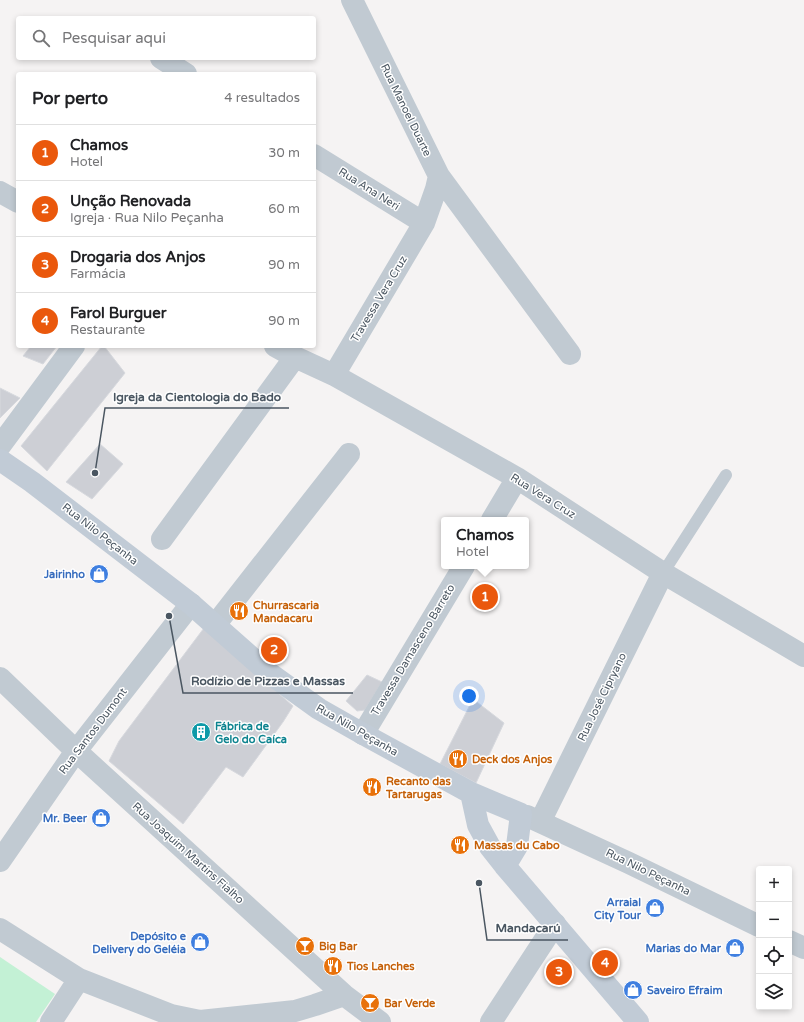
<!DOCTYPE html>
<html lang="pt">
<meta charset="utf-8">
<style>
:root{--surface:#fff;--page:#f6f6f6;--text:#202124;--muted:#757577;--line:#e0e0e0;--accent:#ea580c}
body{margin:0;font-family:"Varela Round",sans-serif;background:var(--page);color:var(--text)}
.controls{position:absolute;right:12px;bottom:12px;display:grid;overflow:hidden;border-radius:4px;box-shadow:0 2px 6px #0003}
.controls button{width:36px;height:36px;display:grid;place-items:center;padding:0;border:0;border-bottom:1px solid var(--line);background:var(--surface);color:var(--text);font:20px sans-serif}
.you{position:absolute;left:469px;top:696px;width:14px;height:14px;margin:-10px;border:3px solid #fff;border-radius:50%;background:#1a73e8;box-shadow:0 0 0 6px #1a73e833}
.badge{display:grid;place-items:center;width:26px;height:26px;border-radius:50%;background:var(--accent);color:#fff;font-size:13px;font-weight:700}
.pin{position:absolute;translate:-50% -50%;border:2px solid #fff;box-shadow:0 1px 4px #0006}
.popup{position:absolute;left:441px;top:517px;width:88px;height:52px;box-sizing:border-box;display:grid;place-content:center;border-radius:4px;background:var(--surface);filter:drop-shadow(0 1px 3px #0005);font-size:13px;white-space:nowrap;color:var(--muted)}
.popup b{font-size:15px;color:var(--text)}
.popup::after{content:'';position:absolute;left:50%;top:100%;margin-left:-8px;border:8px solid transparent;border-top-color:var(--surface)}
.list{margin:0;padding:0;list-style:none}
h2{display:flex;justify-content:space-between;align-items:center;height:52px;margin:0;padding:0 16px;font-size:17px}
h2 small{font-size:13px;font-weight:400;color:var(--muted)}
.list li{display:grid;grid-template-columns:26px 1fr auto;gap:12px;align-items:center;box-sizing:border-box;height:56px;padding:0 16px;border-top:1px solid var(--line)}
.list b{display:block;font-size:15px;white-space:nowrap}
.list p{margin:0;font-size:13px;white-space:nowrap;color:var(--muted)}
.list em{font-size:13px;font-style:normal;color:var(--muted)}
.icon{flex:none;width:22px;height:22px;fill:none;stroke:currentColor;stroke-width:2;stroke-linecap:round;stroke-linejoin:round}
.map{position:relative;flex:none;width:804px;height:1022px;overflow:hidden}
.search{position:absolute;background:var(--surface);box-shadow:0 2px 6px #0003;left:16px;top:16px;width:300px;height:44px;display:flex;align-items:center;gap:10px;box-sizing:border-box;padding:0 14px;border-radius:4px;color:var(--muted);font-size:15px}
.panel{position:absolute;background:var(--surface);box-shadow:0 2px 6px #0003;left:16px;top:72px;width:300px;height:276px;border-radius:4px}
.map>svg:first-child{display:block}
.green{fill:#c3f1d5}
.building{fill:#cdcfd5;stroke:#d7d9de}
.lines{fill:none;stroke-linecap:round;stroke-linejoin:round}
.lane{stroke:#c1cad2;stroke-width:12}
.street{stroke:#c1cad2;stroke-width:22}
.secondary{stroke:#c1cbd6;stroke-width:22}
.labels{text-anchor:middle;dominant-baseline:central;stroke-width:3;stroke-linejoin:round;paint-order:stroke}
.street-label{font-size:11px;fill:#4a5661;stroke:#fff}
.shop-label{font-size:11px;font-weight:bold;fill:#366cbe;stroke:#fff;text-anchor:end}
.food-label{font-size:11px;font-weight:bold;fill:#c56008;stroke:#fff;text-anchor:start}
.culture-label{font-size:11px;font-weight:bold;fill:#0d838f;stroke:#fff;text-anchor:start}
.leader{fill:none;stroke:#4a5661;stroke-width:1.5}
.callout-dot{fill:#4a5661;stroke:#fff;stroke-width:1.5}
.callout-label{font-size:12px;text-anchor:middle;font-weight:bold;fill:#4a5661;stroke:#fff;stroke-width:3;stroke-linejoin:round;paint-order:stroke}
</style>
<div class="map">
<svg width="804" height="1022" viewBox="0 0 804 1022">
<rect width="100%" height="100%" fill="#f5f3f3"/>
<path class="green" d="M 0,957 L 55,994 L 36,1022 L 0,1022 Z"/>
<path class="building" d="M 31,346 L 57,346 L 43,364 L 23,356 Z
M 102,346 L 104,346 L 125,373 L 47,471 L 21,446 Z
M 0,388 L 20,398 L 0,418 Z
M 100,444 L 123,464 L 92,499 L 66,482 Z
M 204,628 L 293,706 L 283,722 L 243,777 L 226,767 L 183,824 L 109,761 L 119,741 Z
M 367,675 L 382,682 L 365,710 L 357,711 L 346,701 Z
M 473,699 L 504,723 L 476,783 L 440,764 Z"/>
<g class="lines">
<path class="lane" d="M 663,573 L 726,475"/>
<path class="street" d="M 161,58 L 186,74
M 314,155 L 424,223
M 439,176 L 570,354
M 0,192 L 18,202
M 275,346 L 295,357 L 334,375 L 517,478 L 663,573 L 804,656
M 334,375 L 424,223 L 436,189 L 439,176 L 352,0
M 0,446 L 74,346
M 492,520 L 517,478
M 162,539 L 295,357
M 215,625 L 349,454
M 0,678 L 76,751 L 344,995 L 380,1022
M 363,734 L 464,566
M 527,816 L 629,863 L 759,926
M 540,822 L 663,573
M 0,861 L 76,751 L 191,604
M 0,929 L 79,979 L 171,1015 L 200,1021 L 295,1011 L 315,1005 L 344,995
M 789,941 L 804,948
M 51,1022 L 79,979
M 491,1022 L 555,924"/>
<path class="secondary" d="M 0,460 L 32,482 L 191,604 L 269,673 L 319,709 L 363,734 L 471,793 L 521,814 L 517,846 L 505,866
M 471,793 L 478,825 L 490,847 L 505,866 L 638,1022"/>
</g>
<defs>
<symbol id="shop-disc" viewBox="-11 -11 22 22"><circle r="9.5" fill="#3f7fe0" stroke="#fff"/><path d="M-5-2.5h2.3a2.7 3.5 0 0 1 5.4 0H5L5.5 6h-11ZM-1.5-2.5h3a1.5 2.3 0 0 0-3 0Z" fill="#fff"/></symbol>
<symbol id="restaurant-disc" viewBox="-11 -11 22 22"><circle r="9.5" fill="#e8710a" stroke="#fff"/><path d="M-5-6h1v4h1v-4h1v4h1v-4h1v5L-1.5 .5V6h-2V.5L-5-1ZM5-6V6H3V1.5H1.5Q1.5-4 5-6Z" fill="#fff"/></symbol>
<symbol id="building-disc" viewBox="-11 -11 22 22"><circle r="9.5" fill="#0f9aa8" stroke="#fff"/><path d="M-4-6H4V6H1V3H-1V6H-4ZM-2.5-4.3h1.7v1.8h-1.7ZM.8-4.3h1.7v1.8H.8ZM-2.5-1h1.7V.8h-1.7ZM.8-1h1.7V.8H.8Z" fill="#fff"/></symbol>
<symbol id="bar-disc" viewBox="-11 -11 22 22"><circle r="9.5" fill="#e8710a" stroke="#fff"/><path d="M-6-5H6L.8 .8V4.5H3.5V6h-7V4.5H-.8V.8Z" fill="#fff"/></symbol>
</defs>
<g fill-rule="evenodd">
<use href="#shop-disc" x="88" y="563" width="22" height="22"/>
<use href="#restaurant-disc" x="228" y="600" width="22" height="22"/>
<use href="#building-disc" x="190" y="721" width="22" height="22"/>
<use href="#restaurant-disc" x="447" y="748" width="22" height="22"/>
<use href="#restaurant-disc" x="361" y="776" width="22" height="22"/>
<use href="#shop-disc" x="90" y="807" width="22" height="22"/>
<use href="#restaurant-disc" x="449" y="834" width="22" height="22"/>
<use href="#shop-disc" x="644" y="897" width="22" height="22"/>
<use href="#shop-disc" x="189" y="931" width="22" height="22"/>
<use href="#bar-disc" x="294" y="935" width="22" height="22"/>
<use href="#shop-disc" x="724" y="937" width="22" height="22"/>
<use href="#restaurant-disc" x="322" y="955" width="22" height="22"/>
<use href="#shop-disc" x="622" y="979" width="22" height="22"/>
<use href="#bar-disc" x="359" y="992" width="22" height="22"/>
</g>
<g class="labels">
<g class="street-label">
<text transform="translate(406 110) rotate(64)">Rua Manoel Duarte</text>
<text transform="translate(369 189) rotate(32)">Rua Ana Neri</text>
<text transform="translate(379 299) rotate(-59)">Travessa Vera Cruz</text>
<text transform="translate(543 496) rotate(32)">Rua Vera Cruz</text>
<text transform="translate(100 534) rotate(38)">Rua Nilo Peçanha</text>
<text transform="translate(413 650) rotate(-59)">Travessa Damasceno Barreto</text>
<text transform="translate(602 697) rotate(-64)">Rua José Cipryano</text>
<text transform="translate(357 730) rotate(30)">Rua Nilo Peçanha</text>
<text transform="translate(93 731) rotate(-53)">Rua Santos Dumont</text>
<text transform="translate(188 853) rotate(42)">Rua Joaquim Martins Fialho</text>
<text transform="translate(648 872) rotate(26)">Rua Nilo Peçanha</text>
</g>
<g class="shop-label">
<text x="85" y="574">Jairinho</text>
<text x="87" y="818">Mr. Beer</text>
<text x="641" y="902">Arraial<tspan x="641" dy="13">City Tour</tspan></text>
<text x="186" y="936">Depósito e<tspan x="186" dy="13">Delivery do Geléia</tspan></text>
<text x="721" y="948">Marias do Mar</text>
<text x="647" y="990" text-anchor="start">Saveiro Efraim</text>
</g>
<g class="food-label">
<text x="253" y="605">Churrascaria<tspan x="253" dy="13">Mandacaru</tspan></text>
<text x="472" y="759">Deck dos Anjos</text>
<text x="386" y="781">Recanto das<tspan x="386" dy="13">Tartarugas</tspan></text>
<text x="474" y="845">Massas du Cabo</text>
<text x="319" y="946">Big Bar</text>
<text x="347" y="966">Tios Lanches</text>
<text x="384" y="1003">Bar Verde</text>
</g>
<g class="culture-label">
<text x="215" y="726">Fábrica de<tspan x="215" dy="13">Gelo do Caíca</tspan></text>
</g>
</g>
<path class="leader" d="M95 473L105 408H289M169 616L183 693H353M479 883L487 940H568"/>
<g class="callout-dot">
<circle cx="95" cy="473" r="4"/>
<circle cx="169" cy="616" r="4"/>
<circle cx="479" cy="883" r="4"/>
</g>
<g class="callout-label">
<text x="197" y="401">Igreja da Cientologia do Bado</text>
<text x="268" y="685">Rodízio de Pizzas e Massas</text>
<text x="528" y="932">Mandacarú</text>
</g>
</svg>
<div class="controls">
<button>+</button>
<button>−</button>
<button><svg class="icon" aria-label="locate" viewBox="0 0 24 24"><circle cx="12" cy="12" r="6"/><path d="M12 2v4M12 18v4M2 12h4M18 12h4"/></svg></button>
<button><svg class="icon" aria-label="layers" viewBox="0 0 24 24"><path d="M12 4l9 5-9 5-9-5zM3 14l9 5 9-5"/></svg></button>
</div>
<div class="you"></div>
<div class="pin badge" style="left:485px;top:597px">1</div>
<div class="popup"><b>Chamos</b>Hotel</div>
<div class="pin badge" style="left:274px;top:650px">2</div>
<div class="pin badge" style="left:559px;top:972px">3</div>
<div class="pin badge" style="left:605px;top:963px">4</div>
<div class="search"><svg class="icon" aria-label="search" viewBox="0 0 24 24"><circle cx="10" cy="10" r="6"/><path d="M15 15l6 6"/></svg>Pesquisar aqui</div>
<section class="panel">
<h2>Por perto<small>4 resultados</small></h2>
<ul class="list">
<li><span class="badge">1</span><div><b>Chamos</b><p>Hotel</p></div><em>30 m</em></li>
<li><span class="badge">2</span><div><b>Unção Renovada</b><p>Igreja · Rua Nilo Peçanha</p></div><em>60 m</em></li>
<li><span class="badge">3</span><div><b>Drogaria dos Anjos</b><p>Farmácia</p></div><em>90 m</em></li>
<li><span class="badge">4</span><div><b>Farol Burguer</b><p>Restaurante</p></div><em>90 m</em></li>
</ul>
</section>
</div>
